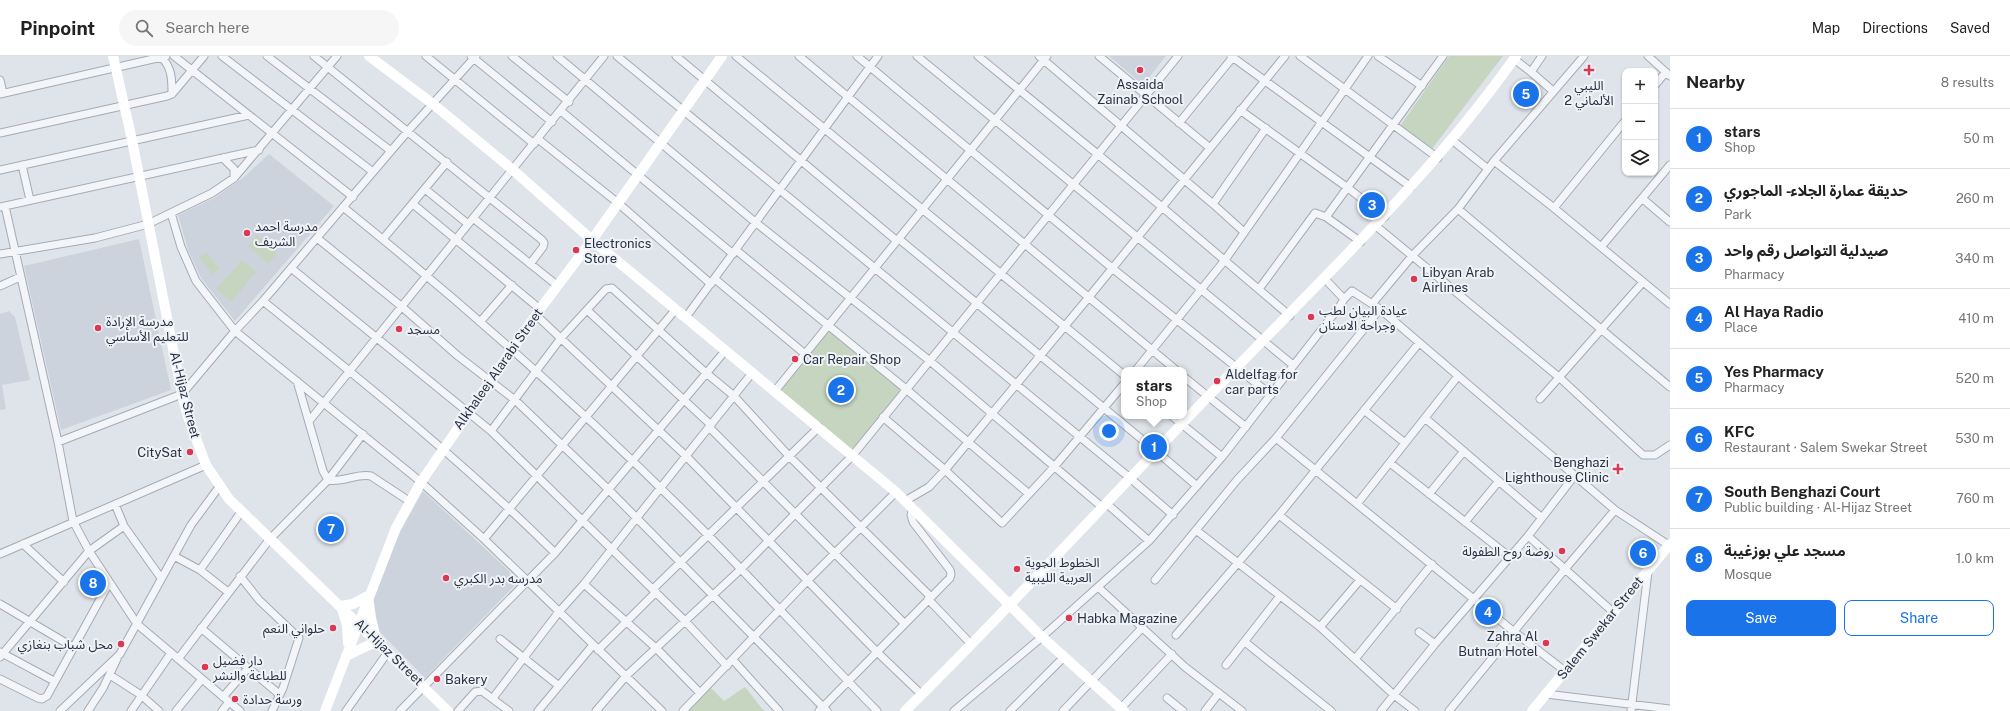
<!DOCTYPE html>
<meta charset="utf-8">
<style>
:root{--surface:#fff;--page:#f6f6f6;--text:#222;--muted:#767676;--line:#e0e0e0;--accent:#1a73e8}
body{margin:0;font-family:"Public Sans","Noto Sans Arabic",sans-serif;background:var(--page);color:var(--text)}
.controls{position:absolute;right:12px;top:12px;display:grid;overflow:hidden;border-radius:8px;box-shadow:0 1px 3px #0004}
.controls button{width:36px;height:36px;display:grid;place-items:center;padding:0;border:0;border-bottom:1px solid var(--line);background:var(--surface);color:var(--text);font:20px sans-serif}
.you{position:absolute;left:1109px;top:375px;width:14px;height:14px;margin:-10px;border:3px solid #fff;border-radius:50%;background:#1a73e8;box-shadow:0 0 0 6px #1a73e833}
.badge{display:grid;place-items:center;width:26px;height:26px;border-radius:50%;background:var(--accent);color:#fff;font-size:13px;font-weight:700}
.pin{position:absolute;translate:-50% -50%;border:2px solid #fff;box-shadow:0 1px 4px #0006}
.popup{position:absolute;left:1121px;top:311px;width:66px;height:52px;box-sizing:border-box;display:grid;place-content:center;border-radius:8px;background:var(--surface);filter:drop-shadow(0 1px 3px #0005);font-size:13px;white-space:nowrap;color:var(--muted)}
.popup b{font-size:15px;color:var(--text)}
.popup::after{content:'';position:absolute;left:50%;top:100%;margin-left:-8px;border:8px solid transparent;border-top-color:var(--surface)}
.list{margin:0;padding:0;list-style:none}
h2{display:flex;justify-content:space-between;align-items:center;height:52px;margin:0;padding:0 16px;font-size:17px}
h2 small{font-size:13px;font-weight:400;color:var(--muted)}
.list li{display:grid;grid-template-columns:26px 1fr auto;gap:12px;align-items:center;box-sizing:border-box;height:60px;padding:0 16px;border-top:1px solid var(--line)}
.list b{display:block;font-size:15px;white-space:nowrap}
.list p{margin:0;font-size:13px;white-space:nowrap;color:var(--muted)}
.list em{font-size:13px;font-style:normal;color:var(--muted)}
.actions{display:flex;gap:8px;padding:12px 16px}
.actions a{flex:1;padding:9px 0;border:1px solid var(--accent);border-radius:8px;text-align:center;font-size:14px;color:var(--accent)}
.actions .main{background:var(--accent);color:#fff}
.icon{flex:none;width:22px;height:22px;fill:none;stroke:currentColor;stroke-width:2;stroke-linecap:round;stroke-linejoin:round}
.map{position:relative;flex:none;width:1670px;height:655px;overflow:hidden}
header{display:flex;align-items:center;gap:24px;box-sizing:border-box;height:56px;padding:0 20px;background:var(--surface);border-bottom:1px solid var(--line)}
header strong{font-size:19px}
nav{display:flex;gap:22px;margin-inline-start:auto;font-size:14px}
.search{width:280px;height:36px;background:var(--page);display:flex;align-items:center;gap:10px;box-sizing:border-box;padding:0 14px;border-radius:22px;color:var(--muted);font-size:15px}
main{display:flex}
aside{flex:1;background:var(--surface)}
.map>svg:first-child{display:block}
.built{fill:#cdd3dc}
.green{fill:#c5d5c0}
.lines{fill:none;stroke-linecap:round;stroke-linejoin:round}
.street-casing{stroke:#a4abb5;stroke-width:9}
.street{stroke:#f3f5f8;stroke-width:7}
.secondary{stroke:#fff;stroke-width:10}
.poi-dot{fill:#db3853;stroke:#eff3f7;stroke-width:1.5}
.labels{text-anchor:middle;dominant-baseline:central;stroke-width:4;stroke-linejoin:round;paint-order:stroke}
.poi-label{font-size:13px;fill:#263143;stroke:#eff3f7;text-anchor:start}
.street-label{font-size:13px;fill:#263143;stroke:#eff3f7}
</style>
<header>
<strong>Pinpoint</strong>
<div class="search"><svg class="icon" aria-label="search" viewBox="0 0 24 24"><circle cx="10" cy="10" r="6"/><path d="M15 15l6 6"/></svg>Search here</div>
<nav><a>Map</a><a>Directions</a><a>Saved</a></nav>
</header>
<main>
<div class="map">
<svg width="1670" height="655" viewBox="0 0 1670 655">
<rect width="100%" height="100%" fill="#dfe4ea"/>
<path class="built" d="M 1109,0 L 1166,0 L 1143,29 Z
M 269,98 L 334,150 L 235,265 L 201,222 L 188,194 L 178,159 L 216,141 L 244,121 Z
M 139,183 L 171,334 L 61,374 L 24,210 Z
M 9,255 L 15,261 L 30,324 L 2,329 L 6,353 L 0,354 L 0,258 Z
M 423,435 L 509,515 L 514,530 L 425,622 L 377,573 L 372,543 L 397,481 Z"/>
<path class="green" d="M 1449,0 L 1503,0 L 1431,94 L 1400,70 Z
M 257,179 L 277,197 L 268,208 L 248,190 Z
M 207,196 L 219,213 L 212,218 L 199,201 Z
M 242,204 L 256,216 L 231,246 L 216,233 Z
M 829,269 L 906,333 L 853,399 L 775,335 Z
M 708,629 L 724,645 L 745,631 L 764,655 L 680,655 Z"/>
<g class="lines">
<defs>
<path id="street" d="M 174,0 L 353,141
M 222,0 L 373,116
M 267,0 L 391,95
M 314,0 L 542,184 L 544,187 L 543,191 L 530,208
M 426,0 L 534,88
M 471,0 L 552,66
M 512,0 L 569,46
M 557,0 L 755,166 L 930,305 L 1102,451
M 617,0 L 1130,422 L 1173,459
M 676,0 L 897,185
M 736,0 L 1124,319
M 799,0 L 1176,314
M 857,0 L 1112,212 L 1271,339
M 917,0 L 1293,309
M 978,0 L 1162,151 L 1290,260
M 1039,0 L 1213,148
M 1099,0 L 1210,92
M 1231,0 L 1411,131
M 1300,0 L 1438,102
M 1378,0 L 1422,30
M 1648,0 L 1670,20
M 161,1 C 172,11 172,24 172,38
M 1514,3 L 1531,16 L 1542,0
M 1531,16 L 1553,35
M 0,24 L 3,37
M 1655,29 L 1666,16
M 0,38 L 166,0
M 1240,54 L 1348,132 L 1385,161
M 561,55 L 733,198
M 1179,67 L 1233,1
M 0,77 L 167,40 L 172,38 L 204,0
M 538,83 L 618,147 L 711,228
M 1452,84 L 1488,113
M 223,102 L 234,113 L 234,122
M 1494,105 L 1554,152 L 1601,191
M 22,109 L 30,144
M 1670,109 L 1601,191 L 1670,248
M 0,114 L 249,59
M 425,133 L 468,168
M 1643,143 L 1670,166
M 413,148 L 540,253
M 5,150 L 58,386 L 73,465 L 89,495 L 137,568 L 240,655
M 0,151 L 259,94
M 343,151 C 471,254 593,363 708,479 C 765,537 820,597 877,655
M 1554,152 L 1625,65
M 1458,153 L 1670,331
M 171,157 L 181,191 L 196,225 L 235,275 L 421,426 L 484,483 L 662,655
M 1326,161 L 1443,0
M 473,162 L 558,230
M 1376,170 L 1560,322 L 1643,399 L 1655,399 L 1670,389
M 1244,176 L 1213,148 L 1266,72
M 317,182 L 401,250 L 458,300 L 515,344 L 608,433 L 827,655
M 383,183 L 447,106
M 899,183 L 1156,395 L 1197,430
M 736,194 L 906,333 L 1029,438
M 0,198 L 95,182 L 133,172 L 148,168 L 212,137 L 234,122 L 337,0
M 291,212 L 491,375 L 685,565 L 727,610
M 715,223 L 805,298
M 0,230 L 20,221
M 1259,233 L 1315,157 L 1326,161 L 1361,186
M 1344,243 L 1352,235 L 1380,253 L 1615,454 L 1670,490
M 263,245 C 363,326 464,406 555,497
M 1372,248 L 1413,199 L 1458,153 L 1494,105 L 1584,0
M 587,254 L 711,369
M 536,259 L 686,400 L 876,595 L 922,639
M 686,261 L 878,0
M 480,266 L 512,229
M 1136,314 L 1225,204 L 1368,0
M 1184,321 L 1246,371
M 775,335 L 1047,0
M 1540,343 L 1643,226
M 1364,354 L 1405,387
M 1172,360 L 1222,401
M 883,361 L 945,414 L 1002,467 L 1055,410 L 1124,328
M 1425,362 L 1542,462
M 310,364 L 604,0
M 709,371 L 904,567
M 491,375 L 561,282 L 606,233 L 612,232 L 705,316 L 734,340 L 789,400 L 931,541
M 363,378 L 328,424 C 343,427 357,417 371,420 L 409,445
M 1276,382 L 1380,253
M 58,386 L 182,338 L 235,275 L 263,245 L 408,75 L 476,0
M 1390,407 L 1510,501
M 1575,419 L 1528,480 L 1565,513 L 1615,454
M 1429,438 L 1464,395
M 905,445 L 929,431 L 945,414 L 1089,241 L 1285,0
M 1106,447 L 1149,485
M 115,448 L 124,470 L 161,522
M 1357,448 L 1458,320
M 1279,459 L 1397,553
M 1465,466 L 1499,425
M 1196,474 L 1320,571 L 1394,639 L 1415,655
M 484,483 L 676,253
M 23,488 L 64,526
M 0,498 L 206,409
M 174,500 L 200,514 L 228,536
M 200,514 L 241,456
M 240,520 L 259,544 L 299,582 L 283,632 L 272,655
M 1155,524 L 1237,424 L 1276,382 L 1513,575 L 1565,615
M 584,528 L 657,593 L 700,637
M 1098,531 L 1185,611 L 1242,655
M 653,533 L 819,371
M 928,543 L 971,588
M 0,548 L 73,591
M 1320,571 L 1360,524
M 201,572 L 279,638
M 1419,576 L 1435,588
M 1176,579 L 1279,459 L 1419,287
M 500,583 L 559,630
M 1245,586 L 1331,655
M 598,594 L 656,536
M 0,596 L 54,625
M 0,601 L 89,495 L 124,470
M 178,603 L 269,484 L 328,424 L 323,415 L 297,325
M 1355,603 L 1432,508
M 733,604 L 779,655
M 1226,609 L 1280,540
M 110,619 L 141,639 L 159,655
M 0,623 L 38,642 L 42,643 L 47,640 L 109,527
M 1546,638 L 1670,653
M 223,641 L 248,612
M 493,642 L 558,557 L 584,528 L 752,317
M 1167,642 L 1183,655
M 1121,652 L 1172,598
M 60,655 L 120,598 L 191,469 L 219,431
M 88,655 L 103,632 L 117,603
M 131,655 L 171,597
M 176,655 L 202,623
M 222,655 L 229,646
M 346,655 L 388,596
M 400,655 L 555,497 L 725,295
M 458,655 L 475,636 L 482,635 L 509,655
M 538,655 L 593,589
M 596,655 L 626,620 L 741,513 L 853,399 L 1178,0
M 683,655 L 807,525 L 896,436
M 819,655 L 950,522 L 951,518 L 950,514 L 913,466 L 911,459 L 913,452
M 954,655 L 1042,581 L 1149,485 L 1222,401 L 1340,250 L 1344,243 L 1325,223
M 1010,655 L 1064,601
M 1063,655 L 1142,572
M 1205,655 L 1219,637
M 1381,655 L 1435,588 L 1528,480
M 1449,655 L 1565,513 L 1613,556
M 1631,655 L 1648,516"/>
</defs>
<use href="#street" class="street-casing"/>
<use href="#street" class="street"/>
<path class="secondary" d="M 113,0 L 132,84 L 182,338 L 188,361 L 206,409 L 229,443 L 448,655
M 369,0 L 433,48 L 513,114 L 592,184 L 896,436 L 1042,581 L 1124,655
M 346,600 L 369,589 L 377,587 L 371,562 L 368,540 L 353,548 L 341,550 L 347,569 L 348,587
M 325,655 L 396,472 L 421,426 L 540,253 L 592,184 L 722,0
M 905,655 C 1018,544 1123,427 1234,314 C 1332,213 1434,116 1516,0
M 1532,655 L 1670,488"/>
</g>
<g class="poi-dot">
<circle cx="1140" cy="14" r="4"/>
<path d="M1587 8h4v4h4v4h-4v4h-4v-4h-4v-4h4z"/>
<circle cx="247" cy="177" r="4"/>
<circle cx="576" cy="194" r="4"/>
<circle cx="1414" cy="223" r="4"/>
<circle cx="1311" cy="261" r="4"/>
<circle cx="98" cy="272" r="4"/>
<circle cx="399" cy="273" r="4"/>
<circle cx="795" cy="303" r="4"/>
<circle cx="1217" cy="325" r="4"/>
<circle cx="190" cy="396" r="4"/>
<path d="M1616 407h4v4h4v4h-4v4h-4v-4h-4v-4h4z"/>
<circle cx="1562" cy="495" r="4"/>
<circle cx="1017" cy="513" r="4"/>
<circle cx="446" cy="522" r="4"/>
<circle cx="1069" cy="562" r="4"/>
<circle cx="333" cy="572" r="4"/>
<circle cx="1546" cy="587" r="4"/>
<circle cx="121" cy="588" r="4"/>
<circle cx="205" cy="611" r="4"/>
<circle cx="437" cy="623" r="4"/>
<circle cx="235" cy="643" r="4"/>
</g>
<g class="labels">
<g class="poi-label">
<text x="1140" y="28" text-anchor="middle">Assaida<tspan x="1140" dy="15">Zainab School</tspan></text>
<text x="1589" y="29" text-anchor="middle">الليبي<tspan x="1589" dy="15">الألماني 2</tspan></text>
<text x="255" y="170">مدرسة احمد<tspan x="255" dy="15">الشريف</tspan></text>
<text x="584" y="187">Electronics<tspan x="584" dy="15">Store</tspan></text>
<text x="1422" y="216">Libyan Arab<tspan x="1422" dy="15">Airlines</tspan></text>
<text x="1319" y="254">عيادة البيان لطب<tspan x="1319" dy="15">وجراحة الاسنان</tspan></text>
<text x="106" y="265">مدرسة الإرادة<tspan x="106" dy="15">للتعليم الأساسي</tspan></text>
<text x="407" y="273">مسجد</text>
<text x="803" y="303">Car Repair Shop</text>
<text x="1225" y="318">Aldelfag for<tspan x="1225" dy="15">car parts</tspan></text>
<text x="182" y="396" text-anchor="end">CitySat</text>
<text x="1609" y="406" text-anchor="end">Benghazi<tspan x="1609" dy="15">Lighthouse Clinic</tspan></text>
<text x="1554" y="495" text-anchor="end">روضة روح الطفولة</text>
<text x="1025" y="506">الخطوط الجوية<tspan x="1025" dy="15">العربية الليبية</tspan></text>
<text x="454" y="522">مدرسه بدر الكبري</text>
<text x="1077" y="562">Habka Magazine</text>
<text x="325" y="572" text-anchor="end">حلواني النعم</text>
<text x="1538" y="580" text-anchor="end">Zahra Al<tspan x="1538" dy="15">Butnan Hotel</tspan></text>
<text x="113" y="588" text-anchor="end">محل شباب بنغازي</text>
<text x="213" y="604">دار فضيل<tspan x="213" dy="15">للطباعة والنشر</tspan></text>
<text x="445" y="623">Bakery</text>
<text x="243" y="643">ورسة حدادة</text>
</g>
<g class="street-label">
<text transform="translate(498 313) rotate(-55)">Alkhaleej Alarabi Street</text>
<text transform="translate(185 339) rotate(76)">Al-Hijaz Street</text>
<text transform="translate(1600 572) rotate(-51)">Salem Swekar Street</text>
<text transform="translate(389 596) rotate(44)">Al-Hijaz Street</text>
</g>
</g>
</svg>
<div class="controls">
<button>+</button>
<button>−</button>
<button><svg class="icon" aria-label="layers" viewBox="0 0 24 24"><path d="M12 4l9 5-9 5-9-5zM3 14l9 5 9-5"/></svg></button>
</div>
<div class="you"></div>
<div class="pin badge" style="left:1154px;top:391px">1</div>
<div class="popup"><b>stars</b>Shop</div>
<div class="pin badge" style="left:841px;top:334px">2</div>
<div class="pin badge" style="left:1372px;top:149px">3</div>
<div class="pin badge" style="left:1488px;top:556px">4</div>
<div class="pin badge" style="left:1526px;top:38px">5</div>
<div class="pin badge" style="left:1643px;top:497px">6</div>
<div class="pin badge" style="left:331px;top:473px">7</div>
<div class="pin badge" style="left:93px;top:527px">8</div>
</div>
<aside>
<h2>Nearby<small>8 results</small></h2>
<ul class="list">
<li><span class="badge">1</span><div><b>stars</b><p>Shop</p></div><em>50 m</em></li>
<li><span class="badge">2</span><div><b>حديقة عمارة الجلاء- الماجوري</b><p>Park</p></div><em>260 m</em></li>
<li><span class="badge">3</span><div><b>صيدلية التواصل رقم واحد</b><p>Pharmacy</p></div><em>340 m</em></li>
<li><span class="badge">4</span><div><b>Al Haya Radio</b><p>Place</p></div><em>410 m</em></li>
<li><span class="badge">5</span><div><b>Yes Pharmacy</b><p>Pharmacy</p></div><em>520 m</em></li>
<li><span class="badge">6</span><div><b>KFC</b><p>Restaurant · Salem Swekar Street</p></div><em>530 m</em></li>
<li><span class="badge">7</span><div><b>South Benghazi Court</b><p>Public building · Al-Hijaz Street</p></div><em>760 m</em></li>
<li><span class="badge">8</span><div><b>مسجد علي بوزغيبة</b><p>Mosque</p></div><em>1.0 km</em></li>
</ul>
<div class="actions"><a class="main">Save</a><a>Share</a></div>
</aside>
</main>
